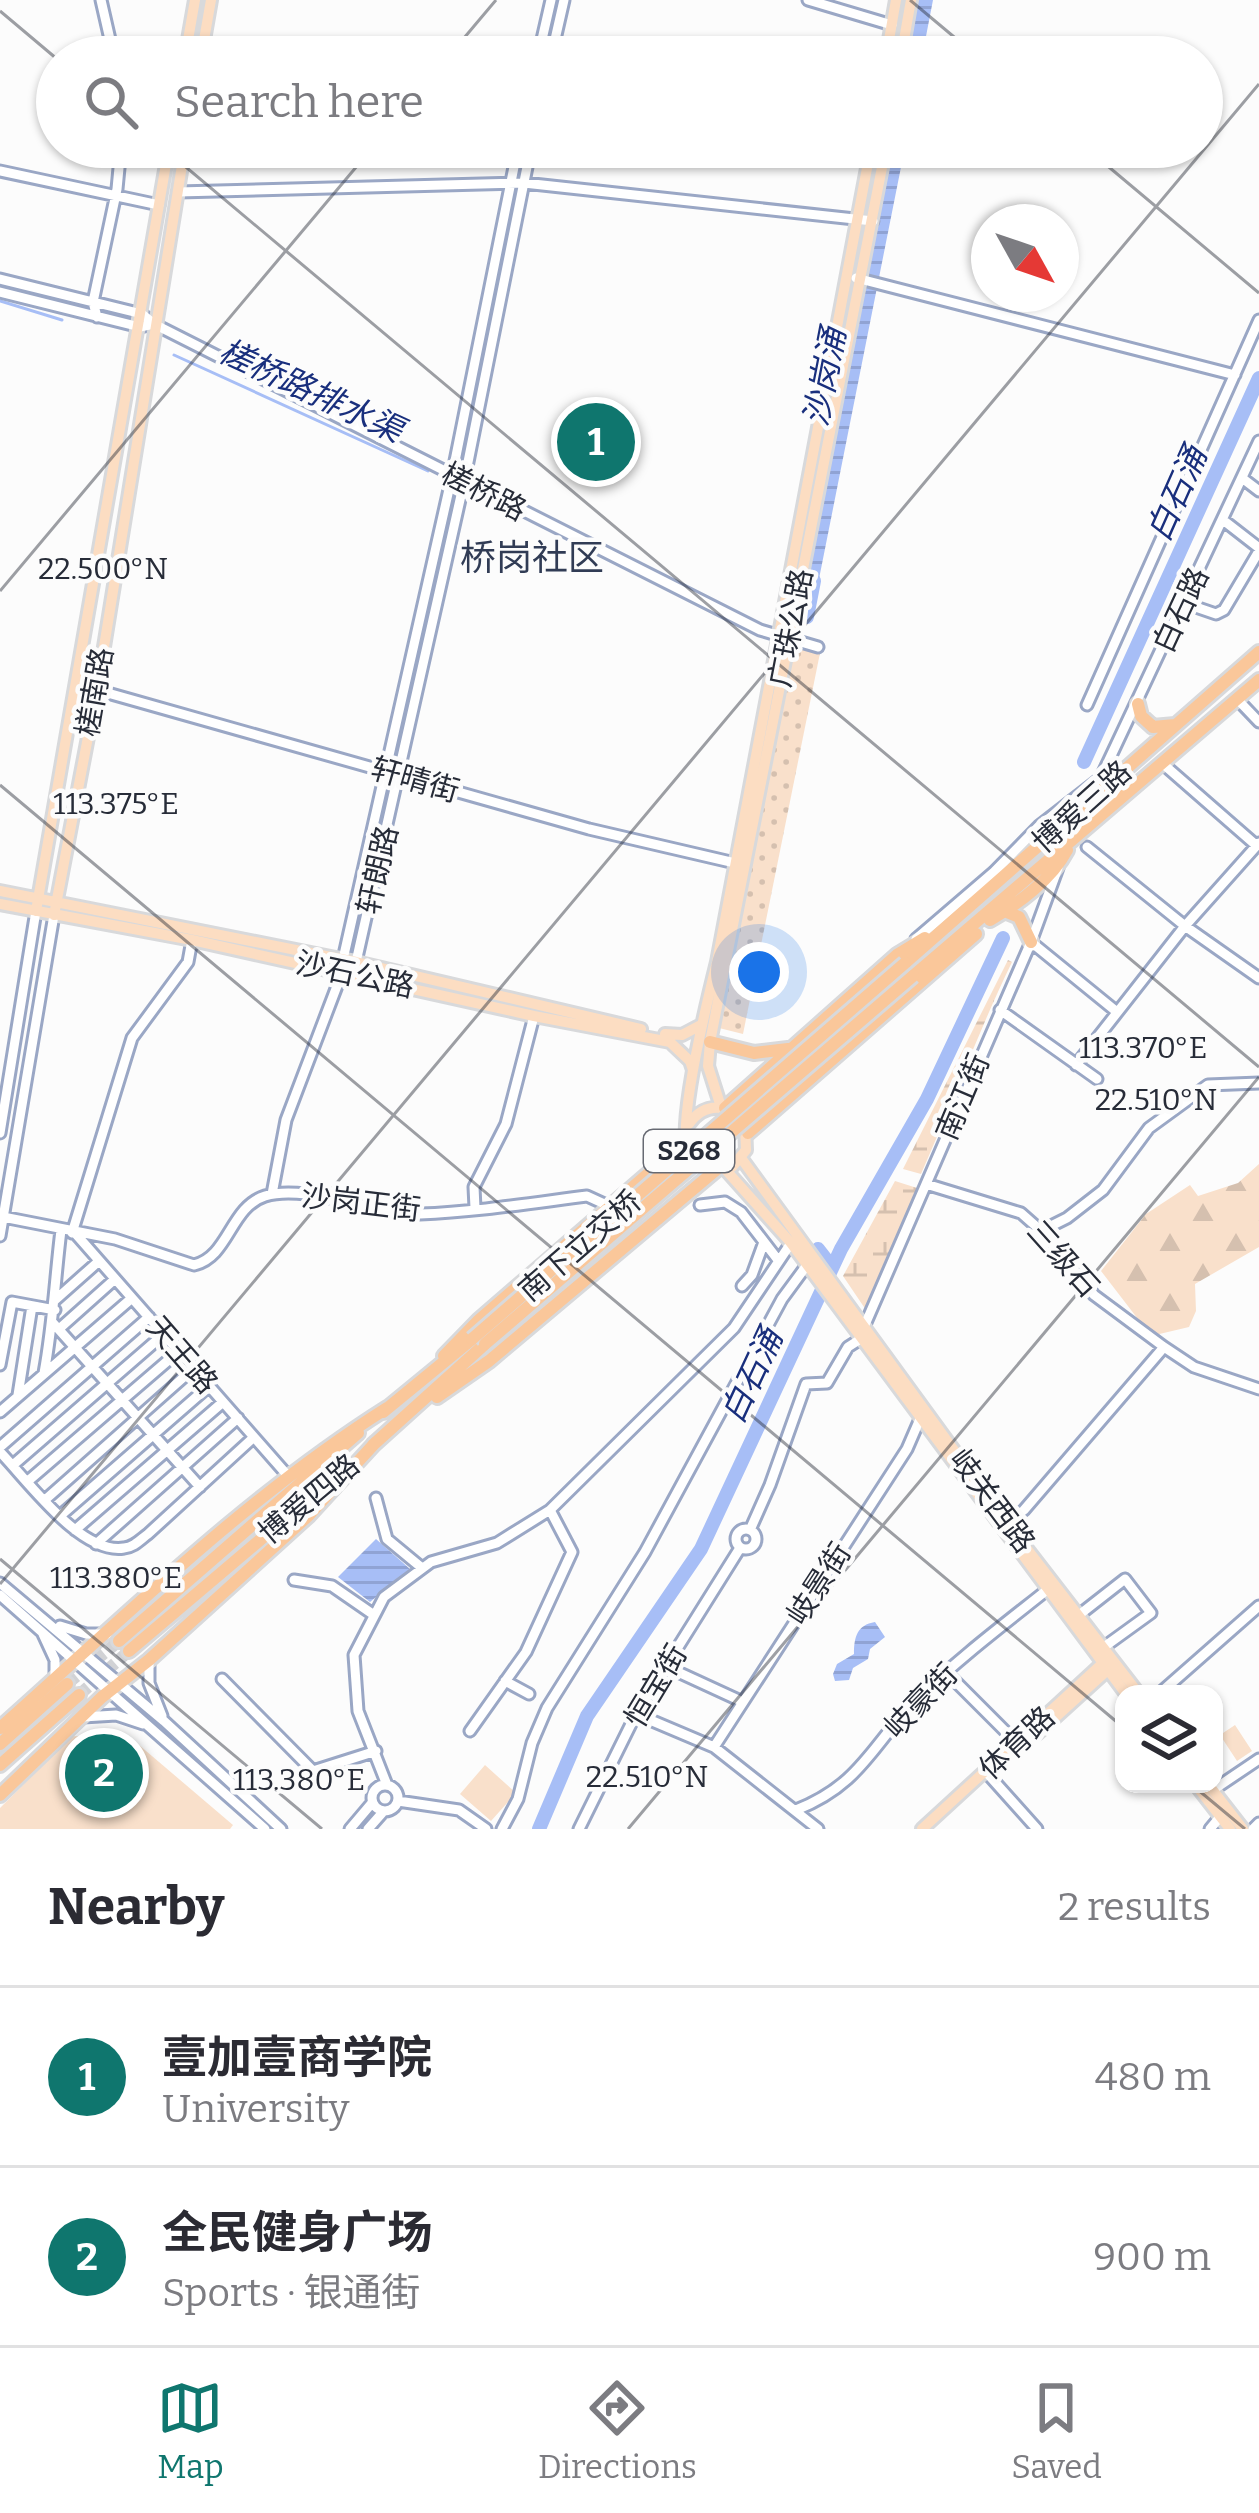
<!DOCTYPE html>
<meta charset="utf-8">
<style>
:root{--surface:#fff;--page:#f2f2f3;--text:#2b2b33;--muted:#7c7c81;--line:#e1e1e2;--accent:#0f766e}
body{margin:0;font-family:Bitter,"Noto Sans SC",serif;background:var(--page);color:var(--text)}
.controls{position:absolute;right:36px;bottom:36px;display:grid;overflow:hidden;border-radius:24px;box-shadow:0 3px 9px #0004}
.controls button{width:108px;height:108px;display:grid;place-items:center;padding:0;border:0;border-bottom:3px solid var(--line);background:var(--surface);color:var(--text);font:60px sans-serif}
.compass{position:absolute;left:971px;top:204px;width:108px;height:108px;border-radius:50%;background:var(--surface);box-shadow:0 3px 9px #0004;rotate:130deg}
.you{position:absolute;left:759px;top:972px;width:42px;height:42px;margin:-30px;border:9px solid #fff;border-radius:50%;background:#1a73e8;box-shadow:0 0 0 18px #1a73e833}
.badge{display:grid;place-items:center;width:78px;height:78px;border-radius:50%;background:var(--accent);color:#fff;font-size:39px;font-weight:700}
.pin{position:absolute;translate:-50% -50%;border:6px solid #fff;box-shadow:0 3px 12px #0006}
.list{margin:0;padding:0;list-style:none}
h2{display:flex;justify-content:space-between;align-items:center;height:156px;margin:0;padding:0 48px;font-size:51px}
h2 small{font-size:39px;font-weight:400;color:var(--muted)}
.list li{display:grid;grid-template-columns:78px 1fr auto;gap:36px;align-items:center;box-sizing:border-box;height:180px;padding:0 48px;border-top:3px solid var(--line)}
.list b{display:block;font-size:45px;white-space:nowrap}
.list p{margin:0;font-size:39px;white-space:nowrap;color:var(--muted)}
.list em{font-size:39px;font-style:normal;color:var(--muted)}
.icon{flex:none;width:66px;height:66px;fill:none;stroke:currentColor;stroke-width:2;stroke-linecap:round;stroke-linejoin:round}
.map{position:relative;flex:none;width:1259px;height:1829px;overflow:hidden}
.search{position:absolute;background:var(--surface);box-shadow:0 3px 9px #0004;left:36px;right:36px;top:36px;height:132px;display:flex;align-items:center;gap:30px;box-sizing:border-box;padding:0 42px;border-radius:66px;color:var(--muted);font-size:45px}
.sheet{height:516px;background:var(--surface)}
nav{display:flex;justify-content:space-around;align-items:center;box-sizing:border-box;height:168px;border-top:3px solid var(--line);background:var(--surface);font-size:33px;color:var(--muted)}
nav a{display:grid;justify-items:center;gap:6px}
nav .on{color:var(--accent)}
.map>svg:first-child{display:block}
.grass{fill:#f9e0cb}
.forest{fill:url(#forest-firs)}
.wetland{fill:url(#wetland-marsh)}
.park{fill:url(#park-dots)}
.water{fill:url(#water-rules)}
.lines{fill:none;stroke-linecap:round;stroke-linejoin:round}
.stream{stroke:#a7bef6;stroke-width:3}
.river{stroke:#a7bef6;stroke-width:14}
.highway-tunnel{stroke:#d1d2d5;stroke-width:12;stroke-dasharray:12 6;stroke-linecap:butt}
.minor-casing{stroke:#9aa7c5;stroke-width:15}
.major-casing{stroke:#d8d9db;stroke-width:16}
.highway-casing{stroke:#d8d9db;stroke-width:18}
.minor{stroke:#fff;stroke-width:9}
.major{stroke:#fcddc2;stroke-width:10}
.highway{stroke:#fac79a;stroke-width:12}
.highway-bridge-casing{stroke:#d8d9db;stroke-width:18;stroke-linecap:butt}
.highway-bridge{stroke:#fac79a;stroke-width:12}
.ticks{fill:none;stroke:#272c38;stroke-width:3;stroke-opacity:0.45}
.labels{text-anchor:middle;dominant-baseline:central;stroke-width:9;stroke-linejoin:round;paint-order:stroke}
.shield{fill:#fcfcfc;stroke:#676a73;stroke-width:3}
.shield-label{font-size:27px;font-weight:bold;fill:#272c38}
.street-label{font-size:30px;fill:#272c38;stroke:#fcfcfc}
.water-label{font-size:33px;font-style:italic;fill:#192f7d;stroke:#fcfcfc}
.quarter-label{font-size:36px;fill:#313c55;stroke:#fcfcfc}
.ticks-label{font-size:30px;text-anchor:middle;fill:#272c38;stroke:#fcfcfc;stroke-width:9;stroke-linejoin:round;paint-order:stroke}
</style>
<div class="map">
<svg width="1259" height="1829" viewBox="0 0 1259 1829">
<defs>
<pattern id="forest-firs" width="22" height="20" patternUnits="userSpaceOnUse" patternTransform="scale(3)"><rect width="22" height="20" fill="#f9e0cb"/><path d="M5 1l3.5 6h-7zM16 11l3.5 6h-7z" fill="#d5c0af"/></pattern>
<pattern id="wetland-marsh" width="20" height="14" patternUnits="userSpaceOnUse" patternTransform="scale(3)"><rect width="20" height="14" fill="#f9e0cb"/><path d="M1 5h8M5 5V1M11 12h8M15 12V8" fill="none" stroke="#d5c0af"/></pattern>
<pattern id="park-dots" width="8" height="8" patternUnits="userSpaceOnUse" patternTransform="scale(3)"><rect width="8" height="8" fill="#f9e0cb"/><path d="M2 2h.1M6 6h.1" fill="none" stroke="#d5c0af" stroke-width="1.8" stroke-linecap="round"/></pattern>
<pattern id="water-rules" width="6" height="5" patternUnits="userSpaceOnUse" patternTransform="scale(3)"><rect width="6" height="5" fill="#a7bef6"/><path d="M0 2.5h6" fill="none" stroke="#90a3d4"/></pattern>
</defs>
<rect width="100%" height="100%" fill="#fcfcfc"/>
<path class="grass" d="M 1235,1725 L 1252,1751 L 1237,1761 L 1220,1735 Z
M 72,1736 L 132,1739 L 233,1825 L 230,1829 L 0,1829 L 0,1808 Z
M 485,1765 L 516,1793 L 491,1821 L 460,1794 Z"/>
<path class="forest" d="M 1259,1164 L 1259,1247 L 1195,1284 L 1196,1311 L 1189,1327 L 1151,1336 L 1101,1271 L 1146,1214 L 1190,1185 L 1198,1196 L 1238,1183 Z"/>
<path class="wetland" d="M 1008,960 L 1012,962 C 978,1032 952,1104 921,1174 L 903,1169 Z
M 895,1181 L 917,1188 L 866,1310 L 843,1276 Z"/>
<path class="park" d="M 791,647 L 820,653 L 743,1034 L 719,1028 Z"/>
<path class="water" d="M 915,0 L 933,0 L 922,57 L 905,57 Z
M 889,147 L 905,147 L 815,599 L 800,597 Z
M 376,1539 L 410,1569 L 370,1602 L 338,1577 Z
M 875,1622 L 885,1637 L 870,1649 L 868,1659 L 853,1668 L 849,1680 L 835,1681 L 833,1674 L 837,1664 L 854,1654 C 854,1637 857,1625 875,1622 Z"/>
<g class="lines">
<path class="stream" d="M 0,301 L 62,320
M 174,355 L 428,471"/>
<path class="river" d="M 807,617 L 814,581
M 1084,762 L 1259,378
M 818,1249 L 832,1267
M 539,1829 L 587,1716 L 701,1549 L 841,1249 L 927,1099 L 1003,938"/>
<path class="highway-tunnel" d="M 67,1684 L 119,1641
M 79,1695 L 129,1651"/>
<defs>
<path id="minor" d="M 101,0 L 114,57
M 808,0 L 892,25
M 538,57 L 551,0
M 551,57 L 564,0
M 0,171 L 159,205
M 178,192 L 524,183 L 873,221
M 856,278 L 1235,375
M 0,279 L 142,314 L 154,324 L 760,630 L 818,647
M 0,292 L 140,327 L 154,324
M 97,317 L 93,302 L 117,189 L 121,147
M 1242,478 L 1259,491
M 1223,520 L 1259,548
M 1184,603 L 1216,614 L 1224,610 L 1259,551
M 97,690 L 589,829 L 735,863
M 1238,700 L 1259,722
M 1087,705 L 1259,320
M 1162,763 L 1257,846
M 1101,777 L 1259,441
M 1087,847 L 1185,926 L 1259,978
M 916,939 L 994,872 L 1039,826 L 1102,777
M 1031,942 L 1117,1012
M 350,965 L 356,962 L 464,482 L 531,147
M 1000,1010 L 1097,1079
M 1076,1065 L 1185,926 L 1259,843
M 0,1133 L 36,911
M 926,1184 L 1021,1213 L 1047,1236 L 1094,1295 L 1164,1347 L 1024,1510 L 1007,1523
M 272,1194 L 286,1120 L 337,986 L 452,476 L 518,147
M 700,1205 L 725,1202 L 741,1212 L 778,1260
M 475,1208 L 474,1187 L 506,1124 L 534,1016
M 3,1217 L 115,1239 L 194,1265 C 229,1257 230,1207 265,1196 C 307,1183 373,1215 420,1214 C 475,1212 532,1203 587,1196 L 611,1207
M 1043,1230 L 1067,1218 L 1103,1190 L 1149,1128 L 1208,1085 L 1259,1083
M 72,1233 L 132,1038 L 188,962 L 192,940
M 75,1233 L 289,1477
M 0,1236 L 54,915
M 742,1286 L 752,1275 L 764,1242
M 54,1301 L 99,1261
M 53,1323 L 200,1487
M 864,1327 L 1031,942 L 1058,868
M 59,1329 L 115,1279
M 1161,1345 L 1194,1367 L 1259,1389
M 0,1365 L 12,1302 L 55,1310
M 44,1373 C 53,1325 55,1279 61,1230
M 18,1395 L 32,1306
M 0,1412 L 132,1298
M 0,1447 L 149,1317
M 0,1452 C 28,1481 81,1555 124,1548 C 134,1547 140,1540 148,1534 L 254,1437
M 13,1465 L 164,1334
M 28,1481 L 179,1351
M 376,1498 L 387,1539 L 422,1568
M 46,1499 L 194,1368
M 61,1515 L 209,1386
M736 1539a10 10 0 1 1 20 0a10 10 0 1 1-20 0Z
M 75,1530 L 223,1402
M 750,1530 L 770,1485 L 806,1384 L 827,1383 L 848,1347 L 859,1340
M 96,1544 L 238,1418
M 294,1580 L 332,1586 L 374,1615
M 0,1583 L 164,1721 L 281,1829
M 0,1595 L 265,1829
M 1079,1615 L 1125,1579 L 1151,1613 L 1104,1647
M 60,1626 L 86,1634 L 107,1634
M 43,1634 L 55,1660 L 55,1678
M 149,1660 L 149,1683 L 162,1716
M 667,1667 L 743,1702
M 946,1672 L 1017,1743
M 222,1679 L 313,1771 L 376,1751
M 505,1681 L 529,1694
M 1159,1694 L 1259,1606
M 636,1714 L 714,1747 L 818,1829
M 83,1717 L 116,1715 L 143,1724
M 470,1731 L 526,1652 L 572,1552 L 550,1510
M 714,1747 L 907,1449 L 920,1419
M 986,1772 L 1037,1829
M372 1798a13 13 0 1 1 26 0a13 13 0 1 1-26 0Z
M 387,1785 L 358,1711 L 354,1655 L 384,1597 L 431,1562 L 497,1543 L 550,1510 L 734,1328 L 791,1243
M 1213,1790 L 1259,1759
M 398,1801 L 459,1810 L 486,1829
M 796,1810 C 862,1784 872,1744 918,1698 C 958,1659 1003,1625 1047,1590
M 350,1829 L 372,1803
M 368,1829 L 383,1812
M 502,1829 L 518,1799 L 532,1743 L 547,1708 L 645,1552 L 782,1299 L 807,1265
M 579,1829 L 636,1714 L 740,1548
M 1210,1829 L 1220,1817
M 1253,1829 L 1259,1823"/>
<path id="major" d="M 185,57 L 195,0
M 201,57 L 211,0
M 886,57 L 896,0
M 901,57 L 911,0
M 0,891 L 356,962 L 641,1029
M 0,904 L 192,940 L 534,1016 L 670,1042 L 690,1061 L 693,1070
M 36,911 L 169,147
M 54,915 L 97,690 L 185,147
M 665,1034 L 682,1035 L 701,1025
M 721,1107 L 708,1066 L 710,1042 L 886,147
M 689,1124 C 700,1108 715,1104 733,1111
M 745,1125 L 746,1150 L 732,1167 L 707,1169 L 687,1151 C 679,1115 707,1002 717,962 L 871,147
M 741,1158 L 1007,1523 L 1139,1694
M 725,1169 L 791,1243 L 1126,1694
M 1037,1734 L 1112,1666
M 1195,1784 L 1230,1829
M 1208,1784 L 1243,1829
M 922,1829 L 1104,1662"/>
<path id="highway" d="M 1138,704 L 1141,716 L 1153,727 L 1175,725
M 1002,910 L 1019,917 L 1031,942
M 990,920 C 1018,904 1052,879 1067,850
M 905,963 L 1259,652
M 913,976 L 1259,680
M 710,1042 L 754,1053 L 788,1049
M 725,1108 L 897,955 L 925,938
M 748,1133 L 976,934
M 444,1356 L 479,1320 L 685,1142
M 437,1397 L 489,1361 L 716,1170
M 383,1412 L 472,1339
M 373,1445 L 485,1344
M 119,1641 L 358,1433
M 129,1651 L 339,1473
M 0,1728 C 125,1617 246,1497 387,1408
M 0,1744 L 67,1684
M 0,1765 L 79,1695
M 0,1795 L 102,1697 L 149,1660 L 309,1515 L 376,1442"/>
</defs>
<use href="#minor" class="minor-casing"/>
<use href="#major" class="major-casing"/>
<use href="#highway" class="highway-casing"/>
<use href="#minor" class="minor"/>
<use href="#major" class="major"/>
<use href="#highway" class="highway"/>
<defs>
<path id="highway-bridge" d="M 472,1339 L 905,963
M 485,1344 L 913,976"/>
</defs>
<use href="#highway-bridge" class="highway-bridge-casing"/>
<use href="#highway-bridge" class="highway-bridge"/>
</g>
<path class="ticks" d="M 910,0 L 978,57M 0,11 L 57,59M 448,57 L 496,0M 162,147 L 1259,1067M 1085,147 L 1259,293M 0,591 L 373,147M 0,785 L 1124,1728M 0,1559 L 322,1829M 0,1584 L 1259,84M 1191,1784 L 1245,1829M 628,1829 L 1259,1077"/>
<g class="labels">
<rect class="shield" x="644" y="1130" width="90" height="42" rx="9"/>
<g class="shield-label">
<text x="689" y="1151">S268</text>
</g>
<g class="street-label">
<text transform="translate(484 492) rotate(27)">槎桥路</text>
<text transform="translate(1181 610) rotate(-65)">白石路</text>
<text transform="translate(791 628) rotate(-79)">广珠公路</text>
<text transform="translate(95 692) rotate(-80)">槎南路</text>
<text transform="translate(415 780) rotate(16)">轩晴街</text>
<text transform="translate(1082 807) rotate(-42)">博爱三路</text>
<text transform="translate(378 870) rotate(-77)">轩朗路</text>
<text transform="translate(355 975) rotate(12)">沙石公路</text>
<text transform="translate(963 1097) rotate(-67)">南江街</text>
<text transform="translate(361 1203) rotate(7)">沙岗正街</text>
<text transform="translate(580 1246) rotate(-41)">南下立交桥</text>
<text transform="translate(1063 1259) rotate(48)">三级石</text>
<text transform="translate(182 1355) rotate(49)">天王路</text>
<text transform="translate(309 1499) rotate(-40)">博爱四路</text>
<text transform="translate(992 1501) rotate(53)">岐关西路</text>
<text transform="translate(819 1584) rotate(-57)">岐景街</text>
<text transform="translate(656 1686) rotate(-59)">恒宝街</text>
<text transform="translate(921 1701) rotate(-46)">岐豪街</text>
<text transform="translate(1017 1743) rotate(-43)">体育路</text>
</g>
<g class="water-label">
<text transform="translate(825 377) rotate(-79)">沙岗涌</text>
<text transform="translate(311 391) rotate(25)">槎桥路排水渠</text>
<text transform="translate(1177 494) rotate(-66)">白石涌</text>
<text transform="translate(752 1376) rotate(-65)">白石涌</text>
</g>
<g class="quarter-label">
<text x="532" y="558">桥岗社区</text>
</g>
</g>
<g class="ticks-label">
<text x="103" y="579">22.500°N</text>
<text x="116" y="814">113.375°E</text>
<text x="1143" y="1058">113.370°E</text>
<text x="1156" y="1110">22.510°N</text>
<text x="116" y="1588">113.380°E</text>
<text x="647" y="1787">22.510°N</text>
<text x="299" y="1790">113.380°E</text>
</g>
</svg>
<div class="controls">
<button><svg class="icon" aria-label="layers" viewBox="0 0 24 24"><path d="M12 4l9 5-9 5-9-5zM3 14l9 5 9-5"/></svg></button>
</div>
<svg class="compass" viewBox="-18 -18 36 36"><path d="M0-13l5 13h-10z" fill="#e53935"/><path d="M0 13l5-13h-10z" fill="#7c7c81"/></svg>
<div class="you"></div>
<div class="pin badge" style="left:596px;top:442px">1</div>
<div class="pin badge" style="left:104px;top:1773px">2</div>
<div class="search"><svg class="icon" aria-label="search" viewBox="0 0 24 24"><circle cx="10" cy="10" r="6"/><path d="M15 15l6 6"/></svg>Search here</div>
</div>
<section class="sheet">
<h2>Nearby<small>2 results</small></h2>
<ul class="list">
<li><span class="badge">1</span><div><b>壹加壹商学院</b><p>University</p></div><em>480 m</em></li>
<li><span class="badge">2</span><div><b>全民健身广场</b><p>Sports · 银通街</p></div><em>900 m</em></li>
</ul>
</section>
<nav>
<a class="on"><svg class="icon" aria-label="map" viewBox="0 0 24 24"><path d="M3 6l6-2 6 2 6-2v14l-6 2-6-2-6 2zM9 4v14M15 6v14"/></svg>Map</a>
<a><svg class="icon" aria-label="directions" viewBox="0 0 24 24"><path d="M12 3l9 9-9 9-9-9zM9 14v-3h6M13 9l2 2-2 2"/></svg>Directions</a>
<a><svg class="icon" aria-label="saved" viewBox="0 0 24 24"><path d="M7 4h10v16l-5-4-5 4z"/></svg>Saved</a>
</nav>
